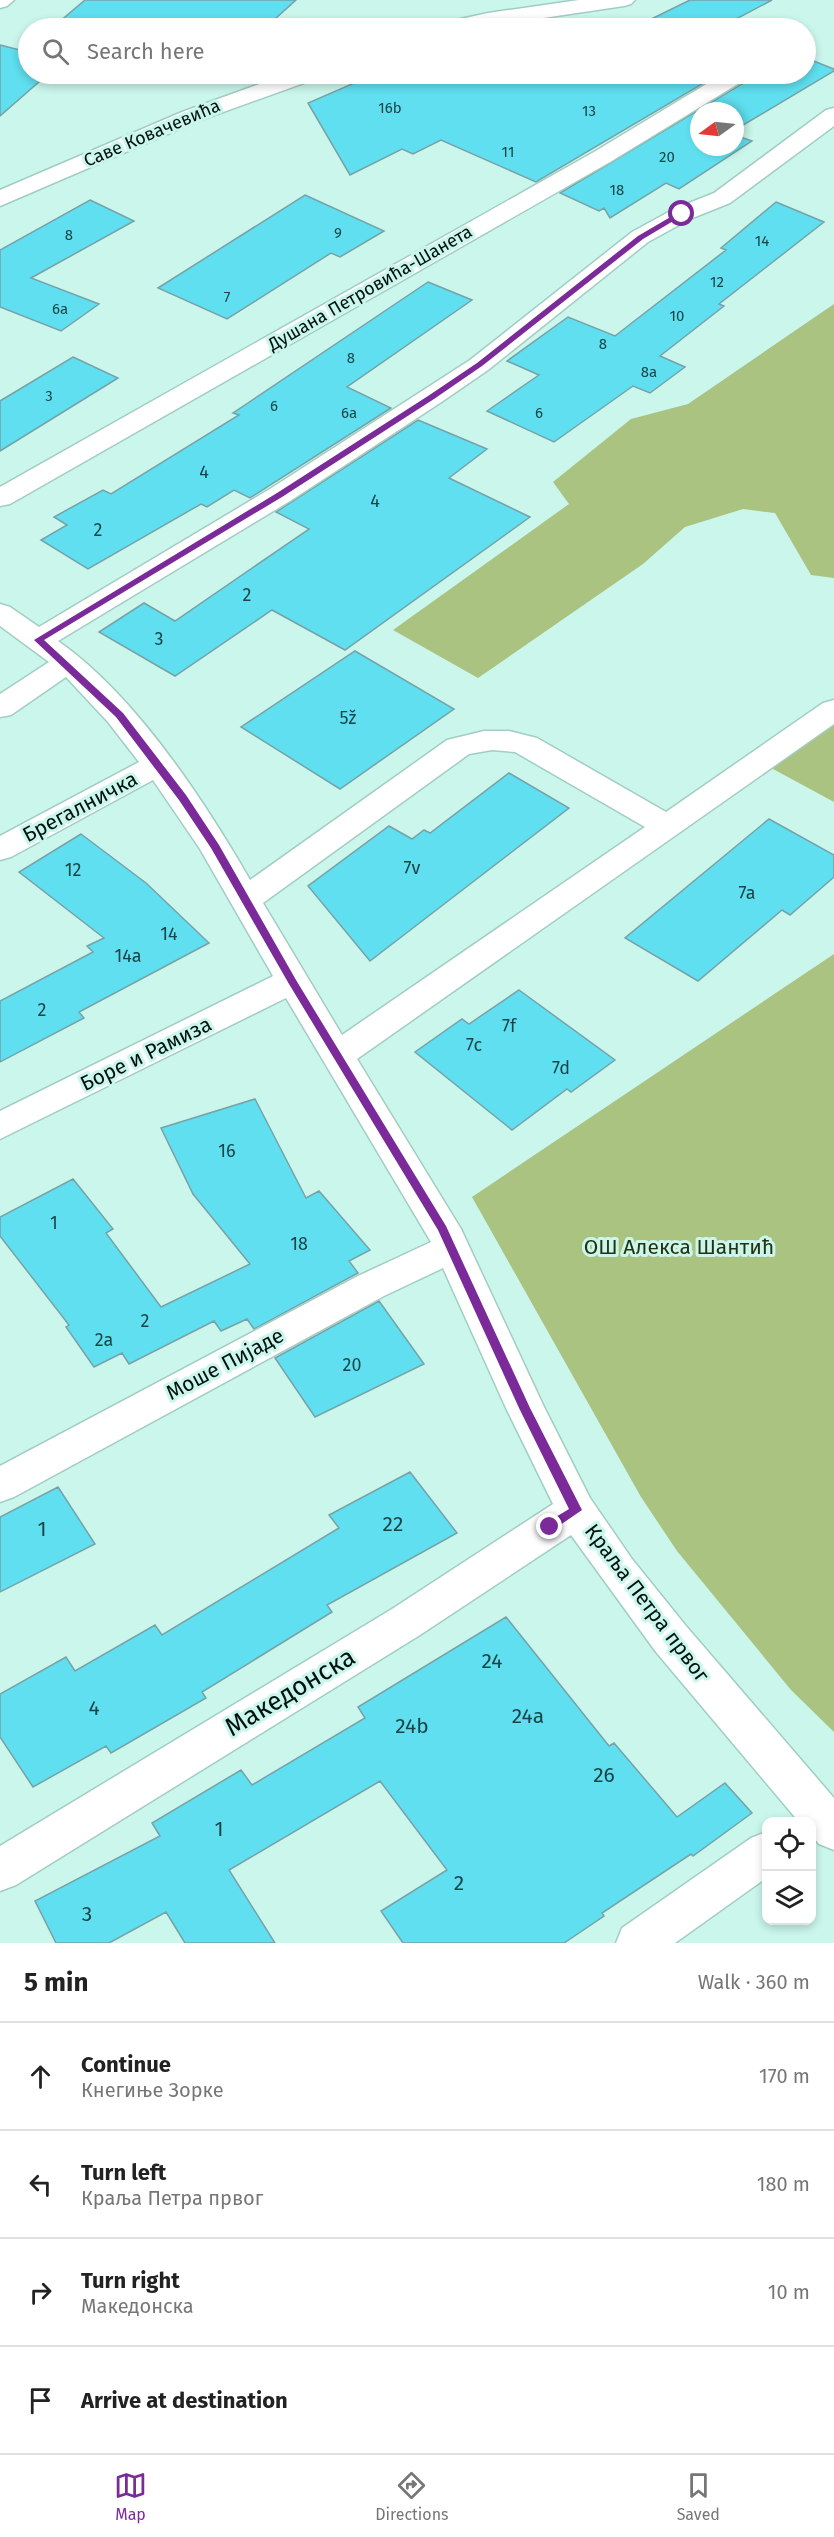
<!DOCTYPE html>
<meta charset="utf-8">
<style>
:root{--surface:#fff;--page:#f6f6f6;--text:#222;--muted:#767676;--line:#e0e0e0;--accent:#7b2a9a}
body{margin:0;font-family:"Fira Sans",sans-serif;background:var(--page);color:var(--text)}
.controls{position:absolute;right:18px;bottom:18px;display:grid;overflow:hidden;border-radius:12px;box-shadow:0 3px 9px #0003}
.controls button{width:54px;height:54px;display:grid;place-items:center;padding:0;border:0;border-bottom:2px solid var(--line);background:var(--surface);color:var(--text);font:30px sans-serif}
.compass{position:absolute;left:690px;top:102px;width:54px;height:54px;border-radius:50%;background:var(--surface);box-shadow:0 3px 9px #0003;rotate:255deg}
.stop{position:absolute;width:18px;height:18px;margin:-14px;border:4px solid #7b2a9a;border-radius:50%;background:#fff}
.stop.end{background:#7b2a9a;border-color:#fff;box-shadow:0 2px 6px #0008}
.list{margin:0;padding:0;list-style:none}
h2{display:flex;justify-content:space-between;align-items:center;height:78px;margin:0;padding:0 24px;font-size:26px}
h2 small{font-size:20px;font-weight:400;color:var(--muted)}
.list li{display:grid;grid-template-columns:39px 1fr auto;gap:18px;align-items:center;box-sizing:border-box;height:108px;padding:0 24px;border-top:2px solid var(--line)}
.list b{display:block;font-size:22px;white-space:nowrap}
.list p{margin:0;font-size:20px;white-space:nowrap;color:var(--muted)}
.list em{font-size:20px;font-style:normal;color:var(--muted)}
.icon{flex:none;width:33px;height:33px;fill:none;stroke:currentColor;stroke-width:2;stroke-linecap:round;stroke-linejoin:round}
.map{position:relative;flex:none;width:834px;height:1943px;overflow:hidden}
.search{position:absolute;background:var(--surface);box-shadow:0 3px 9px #0003;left:18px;right:18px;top:18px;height:66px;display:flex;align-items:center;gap:15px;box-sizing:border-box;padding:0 21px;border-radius:33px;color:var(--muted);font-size:22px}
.sheet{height:510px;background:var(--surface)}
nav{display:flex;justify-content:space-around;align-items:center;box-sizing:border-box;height:84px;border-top:2px solid var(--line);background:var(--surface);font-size:16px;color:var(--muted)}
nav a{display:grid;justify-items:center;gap:3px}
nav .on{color:var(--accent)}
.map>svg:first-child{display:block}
.green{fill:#aac381}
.building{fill:#5fdfef;stroke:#77a2a8;stroke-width:1.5}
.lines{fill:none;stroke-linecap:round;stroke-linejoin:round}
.minor-casing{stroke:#a2cdc3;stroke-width:3}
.minor{fill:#fff;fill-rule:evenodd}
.route{fill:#7b2a9a}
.labels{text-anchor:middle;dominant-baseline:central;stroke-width:6;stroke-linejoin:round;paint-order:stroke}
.far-number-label{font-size:15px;fill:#1a4547}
.far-street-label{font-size:18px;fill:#03120f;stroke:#caf6ec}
.number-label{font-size:18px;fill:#1a4547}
.street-label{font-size:21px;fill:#03120f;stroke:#caf6ec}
.park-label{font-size:21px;fill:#26310e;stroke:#caf6ec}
.near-number-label{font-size:21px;fill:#1a4547}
.near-street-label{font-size:26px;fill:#03120f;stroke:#caf6ec}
</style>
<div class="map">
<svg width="834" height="1943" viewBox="0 0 834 1943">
<rect width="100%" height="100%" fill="#caf6ec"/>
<path class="green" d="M 834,304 L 834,578 L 811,575 L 775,513 L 743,509 L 685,527 L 643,564 L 478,678 L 393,630 L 569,504 L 553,482 L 631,419 L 688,404 Z
M 834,712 L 834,802 L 760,762 Z
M 834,954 L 834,1732 L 791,1690 L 677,1551 L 641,1497 L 472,1197 Z"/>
<path class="building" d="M 85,0 L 296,0 L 265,28 L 52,28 Z
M 690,0 L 772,0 L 721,27 L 725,28 L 633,28 Z
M 0,45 L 28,52 L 28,74 L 48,74 L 0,116 Z
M 806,58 L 834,69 L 834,71 L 735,130 L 735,111 L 699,111 L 699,147 L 735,147 L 735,135 L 752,141 L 679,189 L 666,183 L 610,218 L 604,208 L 599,211 L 560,193 L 747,81 L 751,74 L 806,74 Z
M 375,74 L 719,74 L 536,182 L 441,140 L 413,154 L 402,149 L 350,175 L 308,103 Z
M 305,195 L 384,231 L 340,257 L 331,253 L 227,319 L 158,288 Z
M 90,200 L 134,221 L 31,278 L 99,304 L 61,331 L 0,307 L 0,250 Z
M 776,202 L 824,222 L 719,304 L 724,306 L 660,356 L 685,367 L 650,393 L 633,386 L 554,442 L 487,411 L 539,375 L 507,361 L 568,317 L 615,336 L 726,250 L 721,248 Z
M 428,282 L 472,300 L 347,387 L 391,408 L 250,498 L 234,490 L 207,507 L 201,504 L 88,569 L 41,540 L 67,525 L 54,517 L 103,490 L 111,494 L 239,415 L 233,413 Z
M 73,357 L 118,378 L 0,451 L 0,401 Z
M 418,420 L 487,449 L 449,478 L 530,517 L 345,650 L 272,610 L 175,676 L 99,632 L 144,603 L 175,621 L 309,529 L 276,512 Z
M 355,651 L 454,709 L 340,789 L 241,727 Z
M 509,773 L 569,808 L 370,961 L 308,886 L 389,826 L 412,839 L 424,830 L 430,833 Z
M 769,819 L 834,855 L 834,877 L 790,915 L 782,910 L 698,981 L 625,938 Z
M 81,834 L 146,883 L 209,943 L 79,1012 L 84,1018 L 0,1062 L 0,1001 L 93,952 L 87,946 L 104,938 L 19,872 Z
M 519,990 L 615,1060 L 571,1092 L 567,1089 L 512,1130 L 415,1052 L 462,1019 L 469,1024 Z
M 255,1099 L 306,1198 L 319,1191 L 370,1250 L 349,1261 L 358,1273 L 254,1329 L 247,1319 L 221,1331 L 214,1321 L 129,1364 L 122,1353 L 94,1367 L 66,1327 L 69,1325 L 0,1236 L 0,1217 L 73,1179 L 113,1229 L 106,1233 L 161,1307 L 250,1264 L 193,1194 L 161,1128 Z
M 379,1301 L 424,1364 L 315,1417 L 275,1358 Z
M 410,1472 L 457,1533 L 327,1605 L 332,1612 L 202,1692 L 206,1698 L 111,1753 L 106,1746 L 33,1787 L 0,1737 L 0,1694 L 66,1657 L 75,1671 L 155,1625 L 162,1635 L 339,1528 L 329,1515 Z
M 58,1487 L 95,1544 L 0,1592 L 0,1517 Z
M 506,1617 L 609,1746 L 614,1743 L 677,1817 L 725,1783 L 752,1813 L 693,1856 L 691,1854 L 602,1913 L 604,1916 L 564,1943 L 403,1943 L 381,1911 L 447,1870 L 380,1781 L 229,1870 L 275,1943 L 185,1943 L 166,1912 L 109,1943 L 56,1943 L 35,1901 L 160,1836 L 152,1823 L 241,1770 L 252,1785 L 365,1718 L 358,1707 Z"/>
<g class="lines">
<defs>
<path id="minor" d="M 0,0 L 14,0 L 7,6 L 0,8 Z
M 579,0 L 635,0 L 631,4 L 624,6 L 475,28 L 439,28 L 442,23 L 488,13 Z
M 287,74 L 318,74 L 315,79 L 198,121 L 0,206 L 0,190 L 182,112 Z
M 723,74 L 749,74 L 746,79 L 610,162 L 10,504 L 0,506 L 0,487 L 594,152 Z
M 834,108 L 834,126 L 730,203 L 690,219 L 648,242 L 488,370 L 440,403 L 290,501 L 58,641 C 134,694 204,800 250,880 L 447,740 L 484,731 L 509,731 L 537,738 L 666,812 L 823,703 L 834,700 L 834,724 L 357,1059 L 461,1229 L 544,1407 L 590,1498 L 632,1559 L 686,1626 L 834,1798 L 834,1850 L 819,1844 L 812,1836 L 812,1822 L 799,1822 L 656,1652 L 571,1535 L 420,1635 L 16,1885 L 0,1891 L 0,1846 L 392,1609 L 553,1504 L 506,1408 L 443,1268 L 384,1296 L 14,1497 L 0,1502 L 0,1466 L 358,1276 L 431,1242 L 286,998 L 0,1139 L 0,1111 L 273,976 L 200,849 L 153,780 L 11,857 L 0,860 L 0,836 L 139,762 L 108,722 L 66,677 L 11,715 L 0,717 L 0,694 L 49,662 L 0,626 L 0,604 L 10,607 L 39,627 L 270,489 L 422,391 L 470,360 L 632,232 L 674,209 L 714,193 L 826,110 ZM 492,750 L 515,752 L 645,827 L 342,1035 L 263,903 L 469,754 Z
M 766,1832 L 766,1878 L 675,1943 L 616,1943 L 622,1928 L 751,1838 Z"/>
</defs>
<use href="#minor" class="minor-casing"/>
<use href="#minor" class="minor"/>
</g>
<path class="route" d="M 679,212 L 685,214 L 643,239 L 482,366 L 434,399 L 282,497 L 44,640 L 123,713 L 186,795 L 219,845 L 296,980 L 446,1226 L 530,1408 L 582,1510 L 550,1532 L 546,1530 L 546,1523 L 569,1509 L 519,1408 L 438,1230 L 289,984 L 211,848 L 179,800 L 116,717 L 34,640 L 277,493 L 428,396 L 477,363 L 638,236 Z"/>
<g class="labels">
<g class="far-number-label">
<text x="390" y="108">16b</text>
<text x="589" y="111">13</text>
<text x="508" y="152">11</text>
<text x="667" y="157">20</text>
<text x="617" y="190">18</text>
<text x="338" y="233">9</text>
<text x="69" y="235">8</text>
<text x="762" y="241">14</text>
<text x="717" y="282">12</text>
<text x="227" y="297">7</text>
<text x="60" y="309">6a</text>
<text x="677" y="316">10</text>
<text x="603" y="344">8</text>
<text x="351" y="358">8</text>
<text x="649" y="372">8a</text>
<text x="49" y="396">3</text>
<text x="274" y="406">6</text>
<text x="349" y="413">6a</text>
<text x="539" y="413">6</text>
</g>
<g class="far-street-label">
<text transform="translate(152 133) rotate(-23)">Саве Ковачевића</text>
<text transform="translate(370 288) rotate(-30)">Душана Петровића-Шанета</text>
</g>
<g class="number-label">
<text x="204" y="472">4</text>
<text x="375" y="501">4</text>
<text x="98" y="530">2</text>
<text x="247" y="595">2</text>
<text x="159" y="639">3</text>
<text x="348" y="718">5ž</text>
<text x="412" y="868">7v</text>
<text x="73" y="870">12</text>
<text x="747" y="893">7a</text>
<text x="169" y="934">14</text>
<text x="128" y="956">14a</text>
<text x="42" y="1010">2</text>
<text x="509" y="1026">7f</text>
<text x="474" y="1045">7c</text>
<text x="561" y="1068">7d</text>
<text x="227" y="1151">16</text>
<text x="54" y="1223">1</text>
<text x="299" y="1244">18</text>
<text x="145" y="1321">2</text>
<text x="104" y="1340">2a</text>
<text x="352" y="1365">20</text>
</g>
<g class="street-label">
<text transform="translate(80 807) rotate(-28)">Брегалничка</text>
<text transform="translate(146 1054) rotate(-26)">Боре и Рамиза</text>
<text transform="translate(225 1364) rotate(-28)">Моше Пијаде</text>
<text transform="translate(647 1603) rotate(53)">Краља Петра првог</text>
</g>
<g class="park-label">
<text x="679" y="1247">ОШ Алекса Шантић</text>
</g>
<g class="near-number-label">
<text x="393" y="1524">22</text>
<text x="42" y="1529">1</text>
<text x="492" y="1661">24</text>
<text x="94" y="1708">4</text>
<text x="528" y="1716">24a</text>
<text x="412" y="1726">24b</text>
<text x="604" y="1775">26</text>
<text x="219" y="1829">1</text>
<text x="459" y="1883">2</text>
<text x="87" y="1914">3</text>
</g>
<g class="near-street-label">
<text transform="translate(290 1692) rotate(-31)">Македонска</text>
</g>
</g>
</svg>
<div class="controls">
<button><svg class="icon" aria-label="locate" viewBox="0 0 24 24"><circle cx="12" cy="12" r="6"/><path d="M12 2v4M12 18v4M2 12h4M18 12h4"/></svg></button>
<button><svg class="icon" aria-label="layers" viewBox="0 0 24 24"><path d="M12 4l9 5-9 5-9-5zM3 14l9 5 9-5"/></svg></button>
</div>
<svg class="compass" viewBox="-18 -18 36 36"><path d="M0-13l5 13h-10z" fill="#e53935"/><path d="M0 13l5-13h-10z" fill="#767676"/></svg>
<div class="stop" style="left:682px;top:214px"></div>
<div class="stop end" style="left:550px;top:1527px"></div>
<div class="search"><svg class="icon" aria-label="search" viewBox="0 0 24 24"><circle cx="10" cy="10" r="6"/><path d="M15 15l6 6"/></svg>Search here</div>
</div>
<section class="sheet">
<h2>5 min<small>Walk · 360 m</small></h2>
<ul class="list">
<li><svg class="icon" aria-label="ahead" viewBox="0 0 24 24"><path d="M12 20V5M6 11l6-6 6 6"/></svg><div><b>Continue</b><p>Кнегиње Зорке</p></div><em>170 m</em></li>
<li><svg class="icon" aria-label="left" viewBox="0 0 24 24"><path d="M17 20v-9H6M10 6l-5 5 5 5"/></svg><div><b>Turn left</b><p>Краља Петра првог</p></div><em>180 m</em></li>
<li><svg class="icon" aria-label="right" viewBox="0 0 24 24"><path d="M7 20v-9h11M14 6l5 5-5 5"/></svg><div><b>Turn right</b><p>Македонска</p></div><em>10 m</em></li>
<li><svg class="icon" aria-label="arrive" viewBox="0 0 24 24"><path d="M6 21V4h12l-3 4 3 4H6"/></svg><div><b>Arrive at destination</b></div></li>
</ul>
</section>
<nav>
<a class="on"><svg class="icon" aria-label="map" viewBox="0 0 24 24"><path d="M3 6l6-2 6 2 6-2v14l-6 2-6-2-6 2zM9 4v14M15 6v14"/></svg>Map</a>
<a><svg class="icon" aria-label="directions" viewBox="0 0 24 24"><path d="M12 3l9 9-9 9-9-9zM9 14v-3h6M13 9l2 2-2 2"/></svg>Directions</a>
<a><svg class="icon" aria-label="saved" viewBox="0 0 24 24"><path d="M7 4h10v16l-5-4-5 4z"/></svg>Saved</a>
</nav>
